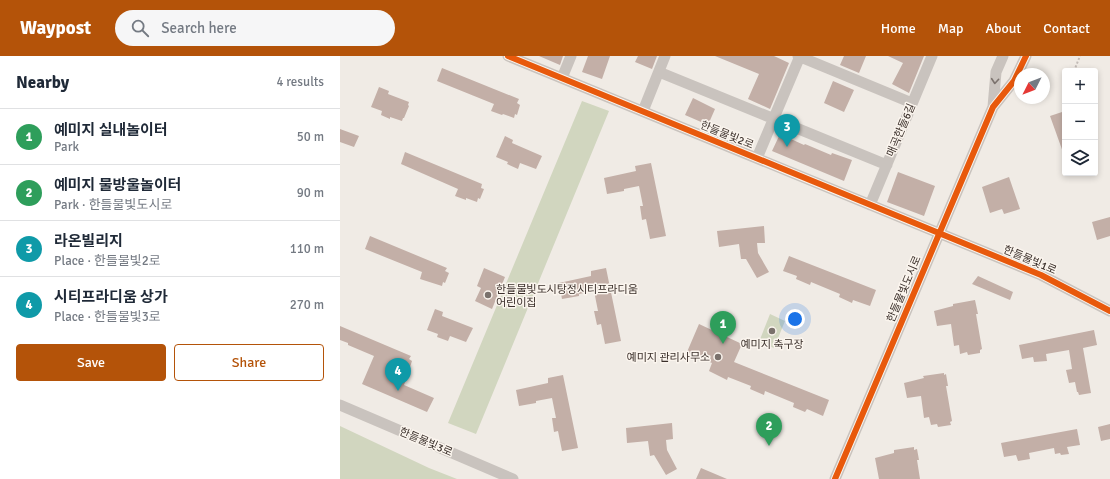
<!DOCTYPE html>
<meta charset="utf-8">
<style>
:root{--surface:#fff;--page:#f6f6f7;--text:#1f2937;--muted:#747a83;--line:#e0e1e3;--accent:#b45309}
body{margin:0;font-family:Signika,"Noto Sans KR",sans-serif;background:var(--page);color:var(--text)}
.controls{position:absolute;right:12px;top:12px;display:grid;overflow:hidden;border-radius:4px;box-shadow:0 2px 6px #0003}
.controls button{width:36px;height:36px;display:grid;place-items:center;padding:0;border:0;border-bottom:1px solid var(--line);background:var(--surface);color:var(--text);font:20px sans-serif}
.compass{position:absolute;left:674px;top:12px;width:36px;height:36px;border-radius:50%;background:var(--surface);box-shadow:0 2px 6px #0003;rotate:228deg}
.you{position:absolute;left:455px;top:263px;width:14px;height:14px;margin:-10px;border:3px solid #fff;border-radius:50%;background:#1a73e8;box-shadow:0 0 0 6px #1a73e833}
.badge{display:grid;place-items:center;width:26px;height:26px;border-radius:50%;background:var(--accent);color:#fff;font-size:13px;font-weight:700}
.pin{position:absolute;translate:-50% -33px;filter:drop-shadow(0 1px 2px #0008)}
.pin::after{content:'';position:absolute;top:21px;width:14px;height:12px;background:inherit;clip-path:polygon(0 0,100% 0,50% 100%)}
.list{margin:0;padding:0;list-style:none}
h2{display:flex;justify-content:space-between;align-items:center;height:52px;margin:0;padding:0 16px;font-size:17px}
h2 small{font-size:13px;font-weight:400;color:var(--muted)}
.list li{display:grid;grid-template-columns:26px 1fr auto;gap:12px;align-items:center;box-sizing:border-box;height:56px;padding:0 16px;border-top:1px solid var(--line)}
.list b{display:block;font-size:15px;white-space:nowrap}
.list p{margin:0;font-size:13px;white-space:nowrap;color:var(--muted)}
.list em{font-size:13px;font-style:normal;color:var(--muted)}
.actions{display:flex;gap:8px;padding:12px 16px}
.actions a{flex:1;padding:9px 0;border:1px solid var(--accent);border-radius:4px;text-align:center;font-size:14px;color:var(--accent)}
.actions .main{background:var(--accent);color:#fff}
.icon{flex:none;width:22px;height:22px;fill:none;stroke:currentColor;stroke-width:2;stroke-linecap:round;stroke-linejoin:round}
.map{position:relative;flex:none;width:770px;height:423px;overflow:hidden}
header{display:flex;align-items:center;gap:24px;box-sizing:border-box;height:56px;padding:0 20px;background:var(--accent);color:#fff}
header strong{font-size:19px}
nav{display:flex;gap:22px;margin-inline-start:auto;font-size:14px}
.search{width:280px;height:36px;background:var(--page);display:flex;align-items:center;gap:10px;box-sizing:border-box;padding:0 14px;border-radius:22px;color:var(--muted);font-size:15px}
main{display:flex}
aside{flex:1;background:var(--surface)}
.map>svg:first-child{display:block}
.green{fill:#d1d6bf}
.building{fill:#c3afa7}
.lines{fill:none;stroke-linecap:round;stroke-linejoin:round}
.path{stroke:#c2bbb6;stroke-width:2;stroke-dasharray:2 2;stroke-linecap:butt}
.minor{stroke:#c9c3be;stroke-width:11}
.cycleway-casing{stroke:#fbf5ee;stroke-width:8}
.cycleway{stroke:#e8590c;stroke-width:6}
.oneway{stroke:#7b726d}
.poi-dot{fill:#7a716c;stroke:#fbf5ee;stroke-width:1.5}
.labels{text-anchor:middle;dominant-baseline:central;stroke-width:3;stroke-linejoin:round;paint-order:stroke}
.street-label{font-size:11px;fill:#3b302b;stroke:#fbf5ee}
.poi-label{font-size:11px;fill:#3b302b;stroke:#fbf5ee;text-anchor:start}
</style>
<header>
<strong>Waypost</strong>
<div class="search"><svg class="icon" aria-label="search" viewBox="0 0 24 24"><circle cx="10" cy="10" r="6"/><path d="M15 15l6 6"/></svg>Search here</div>
<nav><a>Home</a><a>Map</a><a>About</a><a>Contact</a></nav>
</header>
<main>
<aside>
<h2>Nearby<small>4 results</small></h2>
<ul class="list">
<li><span class="badge" style="background:#2e9e5b">1</span><div><b>예미지 실내놀이터</b><p>Park</p></div><em>50 m</em></li>
<li><span class="badge" style="background:#2e9e5b">2</span><div><b>예미지 물방울놀이터</b><p>Park · 한들물빛도시로</p></div><em>90 m</em></li>
<li><span class="badge" style="background:#0f9aa8">3</span><div><b>라온빌리지</b><p>Place · 한들물빛2로</p></div><em>110 m</em></li>
<li><span class="badge" style="background:#0f9aa8">4</span><div><b>시티프라디움 상가</b><p>Place · 한들물빛3로</p></div><em>270 m</em></li>
</ul>
<div class="actions"><a class="main">Save</a><a>Share</a></div>
</aside>
<div class="map">
<svg width="770" height="423" viewBox="0 0 770 423">
<rect width="100%" height="100%" fill="#f0ebe5"/>
<path class="green" d="M 242,45 L 269,55 L 136,378 L 108,367 Z
M 430,258 L 445,265 L 434,292 L 419,286 Z
M 0,370 L 89,412 L 117,423 L 0,423 Z"/>
<path class="building" d="M 199,0 L 223,0 L 220,9 Z
M 248,0 L 270,0 L 262,23 L 242,16 Z
M 298,0 L 317,0 L 312,13 L 295,6 Z
M 375,0 L 434,0 L 449,7 L 430,53 L 408,43 L 419,18 Z
M 504,0 L 526,0 L 519,17 L 500,9 Z
M 548,0 L 584,0 L 569,37 L 552,28 L 563,7 Z
M 102,12 L 179,43 L 177,47 L 180,49 L 177,59 L 175,58 L 174,62 L 163,58 L 162,59 L 151,55 L 154,48 L 97,25 Z
M 493,25 L 514,34 L 504,56 L 484,47 Z
M 39,31 L 49,35 L 48,38 L 69,46 L 68,49 L 69,50 L 64,62 L 63,62 L 62,65 L 50,61 L 50,63 L 41,59 L 42,55 L 31,51 Z
M 353,42 L 375,53 L 368,69 L 345,59 Z
M 725,55 L 725,99 L 724,99 L 710,60 Z
M 0,73 L 19,80 L 14,91 L 0,86 Z
M 440,78 L 464,89 L 465,88 L 491,99 L 492,97 L 512,104 L 504,125 L 432,95 Z
M 165,80 L 173,84 L 172,87 L 202,100 L 196,113 L 180,107 L 178,113 L 167,108 L 168,106 L 156,101 Z
M 65,96 L 142,128 L 141,132 L 144,133 L 140,143 L 138,142 L 137,146 L 126,142 L 126,144 L 115,140 L 118,133 L 61,108 Z
M 311,107 L 326,180 L 310,183 L 306,163 L 302,164 L 300,150 L 303,150 L 299,130 L 284,133 L 284,135 L 267,138 L 264,122 L 296,115 L 295,110 Z
M 558,116 L 595,130 L 584,160 L 547,146 Z
M 669,121 L 680,153 L 664,158 L 662,153 L 650,157 L 642,131 Z
M 770,161 L 770,180 L 757,184 L 752,166 Z
M 424,170 L 425,187 L 417,187 L 418,197 L 429,216 L 417,222 L 406,203 L 401,203 L 399,188 L 379,191 L 377,175 Z
M 30,180 L 107,212 L 105,215 L 109,217 L 105,227 L 103,226 L 102,230 L 80,223 L 82,216 L 25,193 Z
M 449,200 L 536,234 L 530,250 L 513,244 L 512,247 L 499,241 L 500,238 L 471,226 L 470,229 L 456,223 L 457,220 L 443,215 Z
M 144,212 L 165,221 L 152,253 L 135,245 L 141,232 L 137,230 Z
M 266,212 L 281,285 L 265,288 L 261,268 L 257,269 L 254,255 L 258,255 L 254,235 L 239,238 L 239,240 L 222,243 L 219,227 L 251,220 L 251,215 Z
M 638,220 L 673,236 L 670,244 L 632,228 Z
M 635,244 L 638,258 L 636,258 L 642,293 L 640,294 L 640,297 L 628,299 L 627,296 L 620,298 L 619,289 L 614,290 L 611,268 L 597,270 L 594,255 L 613,250 L 613,248 Z
M 95,253 L 103,256 L 102,260 L 133,272 L 126,286 L 110,280 L 108,285 L 97,281 L 98,278 L 87,274 Z
M 359,268 L 402,288 L 394,306 L 489,344 L 483,360 L 467,353 L 465,356 L 453,351 L 454,347 L 425,335 L 424,339 L 410,333 L 411,330 L 388,321 L 387,324 L 369,315 L 372,307 L 347,296 Z
M 0,270 L 71,300 L 69,303 L 72,305 L 64,329 L 94,342 L 87,356 L 22,328 L 34,300 L 8,289 L 8,287 L 0,284 Z
M 754,274 L 757,289 L 743,292 L 751,337 L 739,339 L 738,336 L 737,336 L 735,326 L 729,327 L 726,314 L 732,313 L 729,294 L 706,298 L 707,305 L 694,306 L 693,301 L 682,303 L 679,289 Z
M 604,317 L 604,319 L 606,318 L 608,330 L 606,330 L 612,365 L 610,366 L 611,369 L 598,371 L 597,368 L 591,369 L 589,361 L 584,362 L 581,340 L 567,342 L 564,327 L 584,322 L 583,320 Z
M 223,319 L 238,392 L 222,395 L 218,375 L 214,376 L 212,362 L 216,362 L 212,342 L 196,345 L 196,347 L 179,350 L 176,334 L 208,327 L 208,322 Z
M 332,367 L 333,383 L 326,384 L 327,394 L 337,413 L 326,419 L 314,399 L 310,400 L 308,385 L 287,387 L 286,372 Z
M 770,368 L 770,383 L 761,385 L 758,371 Z
M 737,373 L 740,389 L 727,391 L 729,398 L 721,399 L 720,397 L 715,398 L 714,392 L 689,397 L 690,403 L 678,405 L 676,399 L 664,401 L 661,387 Z
M 574,391 L 574,394 L 577,393 L 579,404 L 577,404 L 580,423 L 539,423 L 535,402 L 554,397 L 554,394 Z
M 361,412 L 387,423 L 356,423 Z"/>
<g class="lines">
<path class="path" d="M 734,15 L 740,0"/>
<path class="minor" d="M 168,0 L 701,219 L 770,255
M 458,0 L 572,47
M 319,16 L 547,109
M 222,22 L 231,0
M 653,51 L 656,16 L 663,0
M 303,55 L 325,0
M 417,102 L 460,0
M 530,149 L 592,0
M 0,349 L 173,423
M 495,423 L 653,51 L 674,25 L 686,0"/>
<defs>
<path id="cycleway" d="M 168,0 L 701,219 L 770,255
M 495,423 L 653,51 L 674,25 L 686,0"/>
</defs>
<use href="#cycleway" class="cycleway-casing"/>
<use href="#cycleway" class="cycleway"/>
</g>
<defs><path id="oneway-chevron" d="M-2-3.5L2.5 0L-2 3.5" fill="none" stroke-width="1.6" stroke-linecap="round" stroke-linejoin="round"/></defs>
<use class="oneway" href="#oneway-chevron" transform="translate(655 25) rotate(95)"/>
<g class="poi-dot">
<circle cx="148" cy="239" r="4"/>
<circle cx="432" cy="275" r="4"/>
<circle cx="378" cy="301" r="4"/>
</g>
<g class="labels">
<g class="street-label">
<text transform="translate(561 74) rotate(-67)">매곡한들6길</text>
<text transform="translate(387 79) rotate(22)">한들물빛2로</text>
<text transform="translate(690 204) rotate(23)">한들물빛1로</text>
<text transform="translate(564 233) rotate(-67)">한들물빛도시로</text>
<text transform="translate(86 386) rotate(23)">한들물빛3로</text>
</g>
<g class="poi-label">
<text x="156" y="233">한들물빛도시탕정시티프라디움<tspan x="156" dy="13">어린이집</tspan></text>
<text x="432" y="288" text-anchor="middle">예미지 축구장</text>
<text x="370" y="301" text-anchor="end">예미지 관리사무소</text>
</g>
</g>
</svg>
<div class="controls">
<button>+</button>
<button>−</button>
<button><svg class="icon" aria-label="layers" viewBox="0 0 24 24"><path d="M12 4l9 5-9 5-9-5zM3 14l9 5 9-5"/></svg></button>
</div>
<svg class="compass" viewBox="-18 -18 36 36"><path d="M0-13l5 13h-10z" fill="#e53935"/><path d="M0 13l5-13h-10z" fill="#747a83"/></svg>
<div class="you"></div>
<div class="pin badge" style="left:383px;top:288px;background:#2e9e5b">1</div>
<div class="pin badge" style="left:429px;top:390px;background:#2e9e5b">2</div>
<div class="pin badge" style="left:447px;top:91px;background:#0f9aa8">3</div>
<div class="pin badge" style="left:58px;top:335px;background:#0f9aa8">4</div>
</div>
</main>
